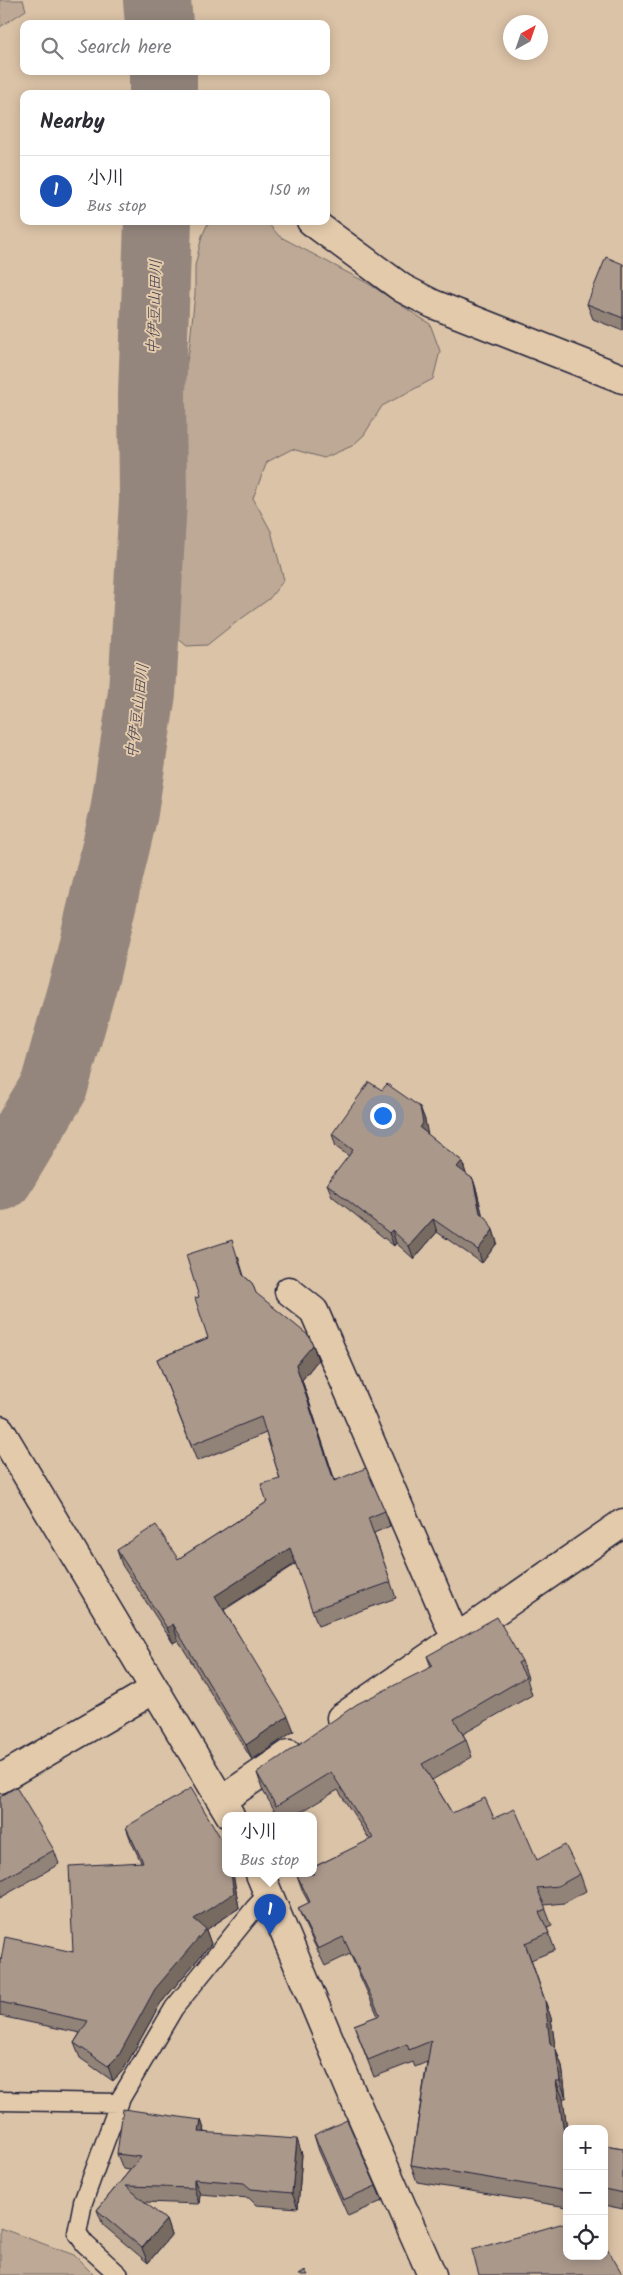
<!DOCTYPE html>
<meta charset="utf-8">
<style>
:root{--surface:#fff;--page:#f7f7f7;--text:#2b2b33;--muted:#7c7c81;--line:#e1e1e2;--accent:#0b8043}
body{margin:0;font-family:Kalam,"Klee One",sans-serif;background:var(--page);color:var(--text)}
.controls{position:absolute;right:15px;bottom:15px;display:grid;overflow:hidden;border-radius:10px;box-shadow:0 2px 12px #0003}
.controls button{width:45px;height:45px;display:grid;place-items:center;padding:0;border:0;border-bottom:1px solid var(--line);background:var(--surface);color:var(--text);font:25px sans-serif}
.compass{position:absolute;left:503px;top:15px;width:45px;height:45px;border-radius:50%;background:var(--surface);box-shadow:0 2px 12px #0003;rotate:40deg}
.you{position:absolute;left:382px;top:1115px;width:18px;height:18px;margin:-12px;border:4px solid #fff;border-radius:50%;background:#1a73e8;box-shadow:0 0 0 8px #1a73e833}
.badge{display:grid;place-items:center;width:32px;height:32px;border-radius:50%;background:var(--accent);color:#fff;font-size:16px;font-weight:700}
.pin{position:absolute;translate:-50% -41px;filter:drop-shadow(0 1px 2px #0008)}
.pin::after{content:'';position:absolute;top:26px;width:18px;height:15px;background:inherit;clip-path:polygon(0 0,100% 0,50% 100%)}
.popup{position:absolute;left:222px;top:1812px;width:95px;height:65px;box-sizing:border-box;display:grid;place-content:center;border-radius:10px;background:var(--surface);filter:drop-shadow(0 1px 4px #0005);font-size:16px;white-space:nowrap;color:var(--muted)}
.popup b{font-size:19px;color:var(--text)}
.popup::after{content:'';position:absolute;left:50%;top:100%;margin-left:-10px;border:10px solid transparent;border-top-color:var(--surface)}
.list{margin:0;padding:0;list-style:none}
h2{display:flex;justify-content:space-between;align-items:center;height:65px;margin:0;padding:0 20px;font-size:21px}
h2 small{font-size:16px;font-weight:400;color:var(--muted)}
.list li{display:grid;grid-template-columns:32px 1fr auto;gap:15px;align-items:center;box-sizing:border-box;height:70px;padding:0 20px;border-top:1px solid var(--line)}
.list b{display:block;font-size:19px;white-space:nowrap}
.list p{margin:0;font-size:16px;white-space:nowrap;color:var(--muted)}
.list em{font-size:16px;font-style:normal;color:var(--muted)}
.icon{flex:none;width:28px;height:28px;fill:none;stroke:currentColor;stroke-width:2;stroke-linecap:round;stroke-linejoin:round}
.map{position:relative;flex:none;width:623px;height:2275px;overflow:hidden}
.search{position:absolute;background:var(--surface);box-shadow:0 2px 12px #0003;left:20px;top:20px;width:310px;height:55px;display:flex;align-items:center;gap:12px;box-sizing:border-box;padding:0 18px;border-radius:10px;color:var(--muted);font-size:19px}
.panel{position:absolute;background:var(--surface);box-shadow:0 2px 12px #0003;left:20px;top:90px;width:310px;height:135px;border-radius:10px}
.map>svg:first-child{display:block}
.green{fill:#bda995;stroke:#706668}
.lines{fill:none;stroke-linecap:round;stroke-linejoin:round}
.river{stroke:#94867d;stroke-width:68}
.service-casing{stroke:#22223b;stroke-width:21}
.minor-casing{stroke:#22223b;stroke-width:31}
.service{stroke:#e3caab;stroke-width:18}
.minor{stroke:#e3caab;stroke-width:28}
.wall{fill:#928378;stroke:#22223b}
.shaded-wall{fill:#776a61;stroke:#22223b}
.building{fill:#aa988b;stroke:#22223b}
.labels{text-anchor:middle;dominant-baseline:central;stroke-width:4;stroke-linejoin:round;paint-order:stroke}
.water-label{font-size:16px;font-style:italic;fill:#3e3b4c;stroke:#e3caab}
</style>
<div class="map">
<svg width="623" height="2275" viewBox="0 0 623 2275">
<rect width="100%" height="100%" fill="#dbc3a7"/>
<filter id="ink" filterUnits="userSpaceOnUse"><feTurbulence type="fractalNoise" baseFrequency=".02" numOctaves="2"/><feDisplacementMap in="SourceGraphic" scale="10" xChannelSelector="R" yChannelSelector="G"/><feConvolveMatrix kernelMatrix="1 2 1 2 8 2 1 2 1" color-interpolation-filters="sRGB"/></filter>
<g filter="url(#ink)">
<path class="green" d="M 0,0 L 23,0 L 26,10 L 0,27 Z
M 209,221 L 266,221 L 279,236 L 369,284 L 430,324 L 440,351 L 433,379 L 382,406 L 364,435 L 352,446 L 324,458 L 292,449 L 267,462 L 253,498 L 271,531 L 284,580 L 269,599 L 231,626 L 207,645 L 187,646 L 166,629 L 158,592 L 168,565 L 174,503 L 171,435 L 183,409 L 182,385 L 189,351 L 195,294 L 195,266 L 202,236 Z
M 0,2228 L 74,2255 L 94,2275 L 0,2275 Z"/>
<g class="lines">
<path class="river" d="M 157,0 L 159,24
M 163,94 L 163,71
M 0,1177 L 54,1087 L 86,973 L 124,812 L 142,693 L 153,500 L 152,395 L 158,221"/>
<defs>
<path id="service" d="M 0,2101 L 119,2103
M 119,2275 L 85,2244 L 77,2233 L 83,2202 L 121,2098 L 174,2008 L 254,1909 L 268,1894"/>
<path id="minor" d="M 311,221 L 402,288 L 433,304 L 623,379
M 289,1291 L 314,1311 L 456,1639
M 0,1430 L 230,1815
M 341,1718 L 623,1523
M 0,1779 L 155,1689
M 222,1800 L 289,1754
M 260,1874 L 350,2089 L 432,2275"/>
</defs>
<use href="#service" class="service-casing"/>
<use href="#minor" class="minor-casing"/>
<use href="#service" class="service"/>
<use href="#minor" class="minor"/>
</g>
<path class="wall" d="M 623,264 L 623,331 L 593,319 L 587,304 Z
M 382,1090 L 420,1107 L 425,1120 L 427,1134 L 462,1161 L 466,1174 L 473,1179 L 477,1192 L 482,1214 L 493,1230 L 497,1243 L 482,1263 L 437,1232 L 414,1259 L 396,1243 L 394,1246 L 332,1196 L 327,1184 L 349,1156 L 336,1147 L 332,1134 Z
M 238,1256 L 244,1276 L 252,1283 L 256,1294 L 313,1345 L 318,1360 L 302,1380 L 335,1481 L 385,1511 L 390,1526 L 374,1533 L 396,1598 L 318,1626 L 296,1564 L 224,1610 L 294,1731 L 252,1760 L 178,1640 L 173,1643 L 122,1565 L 117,1550 L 178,1559 L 267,1502 L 280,1479 L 266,1433 L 197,1461 L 157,1359 L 208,1338 L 199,1297 Z
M 427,1656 L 522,1661 L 528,1678 L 527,1679 L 532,1695 L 463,1734 L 466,1740 L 472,1757 L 432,1780 L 452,1813 L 494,1818 L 537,1860 L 580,1874 L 586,1891 L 564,1903 L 544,1905 L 552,1926 L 547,1928 L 555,1950 L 531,1960 L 551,2018 L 555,2048 L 562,2066 L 566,2098 L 563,2098 L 567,2129 L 567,2207 L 417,2182 L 411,2165 L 427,2062 L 415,2067 L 413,2062 L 374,2077 L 354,2025 L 378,2016 L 350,1954 L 325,1966 L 305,1925 L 298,1908 L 309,1903 L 303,1892 L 297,1875 L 370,1840 L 338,1790 L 294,1816 L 278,1816 L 263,1791 L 257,1773 L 431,1667 Z
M 0,1797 L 54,1850 L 59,1864 L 0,1898 Z
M 126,1827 L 226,1874 L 233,1874 L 239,1908 L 206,1930 L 211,1944 L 160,2004 L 124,2069 L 113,2081 L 80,2058 L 74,2043 L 80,2033 L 0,2016 L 0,1959 L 73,1952 L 141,1862 L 131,1841 Z
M 201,2120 L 205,2132 L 302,2154 L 298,2208 L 256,2205 L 249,2198 L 200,2194 L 199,2204 L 144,2202 L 166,2220 L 171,2235 L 148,2263 L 103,2225 L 97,2210 L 130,2170 L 123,2169 L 117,2154 Z
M 314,2135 L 376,2186 L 382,2201 L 348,2216 L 319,2151 Z
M 604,2145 L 623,2148 L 623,2209 L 604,2205 Z"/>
<path class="shaded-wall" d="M 420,1107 L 425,1120 L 428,1135 L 420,1128 Z
M 462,1161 L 466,1174 L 462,1180 L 457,1167 Z
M 473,1179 L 477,1192 L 485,1225 L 480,1213 Z
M 433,1219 L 437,1232 L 414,1259 L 409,1246 Z
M 392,1230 L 396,1243 L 394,1246 L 389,1233 Z
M 493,1230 L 497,1243 L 482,1263 L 478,1250 Z
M 313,1345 L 318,1360 L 302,1380 L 340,1497 L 296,1365 Z
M 290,1548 L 296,1563 L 221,1611 L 215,1596 Z
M 173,1624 L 178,1640 L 173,1643 L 167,1628 Z
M 288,1716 L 294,1731 L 252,1760 L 246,1745 Z
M 231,1874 L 233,1874 L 239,1908 L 206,1930 L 211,1944 L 160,2004 L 124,2069 L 113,2081 L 108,2066 L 194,1919 Z
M 525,1943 L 551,2018 L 557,2060 L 550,2043 Z
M 556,2049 L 562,2066 L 566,2098 L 560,2081 Z
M 556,2081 L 563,2098 L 567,2129 L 567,2142 L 565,2138 Z
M 201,2120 L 206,2136 L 199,2132 Z
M 297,2139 L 302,2154 L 298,2208 L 292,2193 Z
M 194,2179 L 200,2194 L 199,2204 L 194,2188 Z
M 166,2220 L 171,2235 L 148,2263 L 142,2248 Z"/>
<path class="building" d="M 606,257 L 623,264 L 623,318 L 587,304 Z
M 369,1082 L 382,1090 L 387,1084 L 420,1107 L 423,1123 L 420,1128 L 462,1161 L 457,1167 L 473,1179 L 480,1213 L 487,1218 L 493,1230 L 478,1250 L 433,1219 L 409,1246 L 392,1230 L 389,1233 L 327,1184 L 353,1150 L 332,1134 Z
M 232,1240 L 243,1275 L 252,1283 L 256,1293 L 309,1336 L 313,1345 L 296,1365 L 334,1481 L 366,1468 L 385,1511 L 368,1518 L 391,1582 L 312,1610 L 290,1548 L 215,1596 L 288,1716 L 246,1745 L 173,1624 L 167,1628 L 117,1550 L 156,1525 L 178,1559 L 267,1502 L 261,1484 L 280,1479 L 261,1417 L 191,1445 L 157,1359 L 208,1338 L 195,1298 L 199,1297 L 186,1255 Z
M 497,1617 L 522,1661 L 518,1663 L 526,1677 L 454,1719 L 466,1740 L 422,1764 L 452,1813 L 485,1798 L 494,1818 L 515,1809 L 537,1860 L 565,1845 L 580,1874 L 558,1886 L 537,1888 L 546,1909 L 539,1912 L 549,1933 L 525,1943 L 545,2001 L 550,2043 L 556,2049 L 560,2081 L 556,2081 L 565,2138 L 567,2139 L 567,2191 L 411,2165 L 431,2041 L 409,2050 L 407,2044 L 368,2060 L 354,2025 L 380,2015 L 343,1937 L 318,1949 L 298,1908 L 310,1902 L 297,1875 L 299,1874 L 314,1874 L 314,1867 L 373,1838 L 331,1772 L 276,1806 L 257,1773 L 357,1704 L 433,1666 L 427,1656 Z
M 16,1787 L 54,1850 L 0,1881 L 0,1797 Z
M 191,1788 L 226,1847 L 226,1874 L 231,1874 L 234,1893 L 194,1919 L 206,1929 L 155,1989 L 119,2055 L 108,2066 L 74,2043 L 88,2021 L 0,2002 L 0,1959 L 1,1960 L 5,1937 L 73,1952 L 69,1866 L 143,1862 L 126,1827 Z
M 123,2109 L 201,2120 L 199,2132 L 297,2139 L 292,2193 L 251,2189 L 244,2183 L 194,2179 L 194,2188 L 126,2186 L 166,2220 L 142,2248 L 97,2210 L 141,2157 L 117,2154 Z
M 347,2120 L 376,2186 L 343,2200 L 314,2135 Z
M 604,2145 L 623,2148 L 623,2193 L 604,2189 Z
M 567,2222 L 567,2256 L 604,2256 L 604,2243 L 623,2275 L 479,2275 L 472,2250 Z
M 305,2271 L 308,2275 L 299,2275 Z"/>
</g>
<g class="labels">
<g class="water-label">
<text transform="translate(155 307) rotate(-88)">中伊豆山田川</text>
<text transform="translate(138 711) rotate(-83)">中伊豆山田川</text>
</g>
</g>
</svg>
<div class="controls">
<button>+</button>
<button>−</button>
<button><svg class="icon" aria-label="locate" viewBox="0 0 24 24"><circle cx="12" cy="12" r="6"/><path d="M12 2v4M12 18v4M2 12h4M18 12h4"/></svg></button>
</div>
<svg class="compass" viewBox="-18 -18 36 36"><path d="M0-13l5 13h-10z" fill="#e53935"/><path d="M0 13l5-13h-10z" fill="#7c7c81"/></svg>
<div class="you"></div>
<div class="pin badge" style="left:270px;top:1935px;background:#1a4fb4">1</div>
<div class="popup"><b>小川</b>Bus stop</div>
<div class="search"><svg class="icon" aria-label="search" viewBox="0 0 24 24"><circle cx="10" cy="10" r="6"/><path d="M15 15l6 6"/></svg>Search here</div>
<section class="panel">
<h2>Nearby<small></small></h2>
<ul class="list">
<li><span class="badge" style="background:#1a4fb4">1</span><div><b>小川</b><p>Bus stop</p></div><em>150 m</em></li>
</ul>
</section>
</div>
